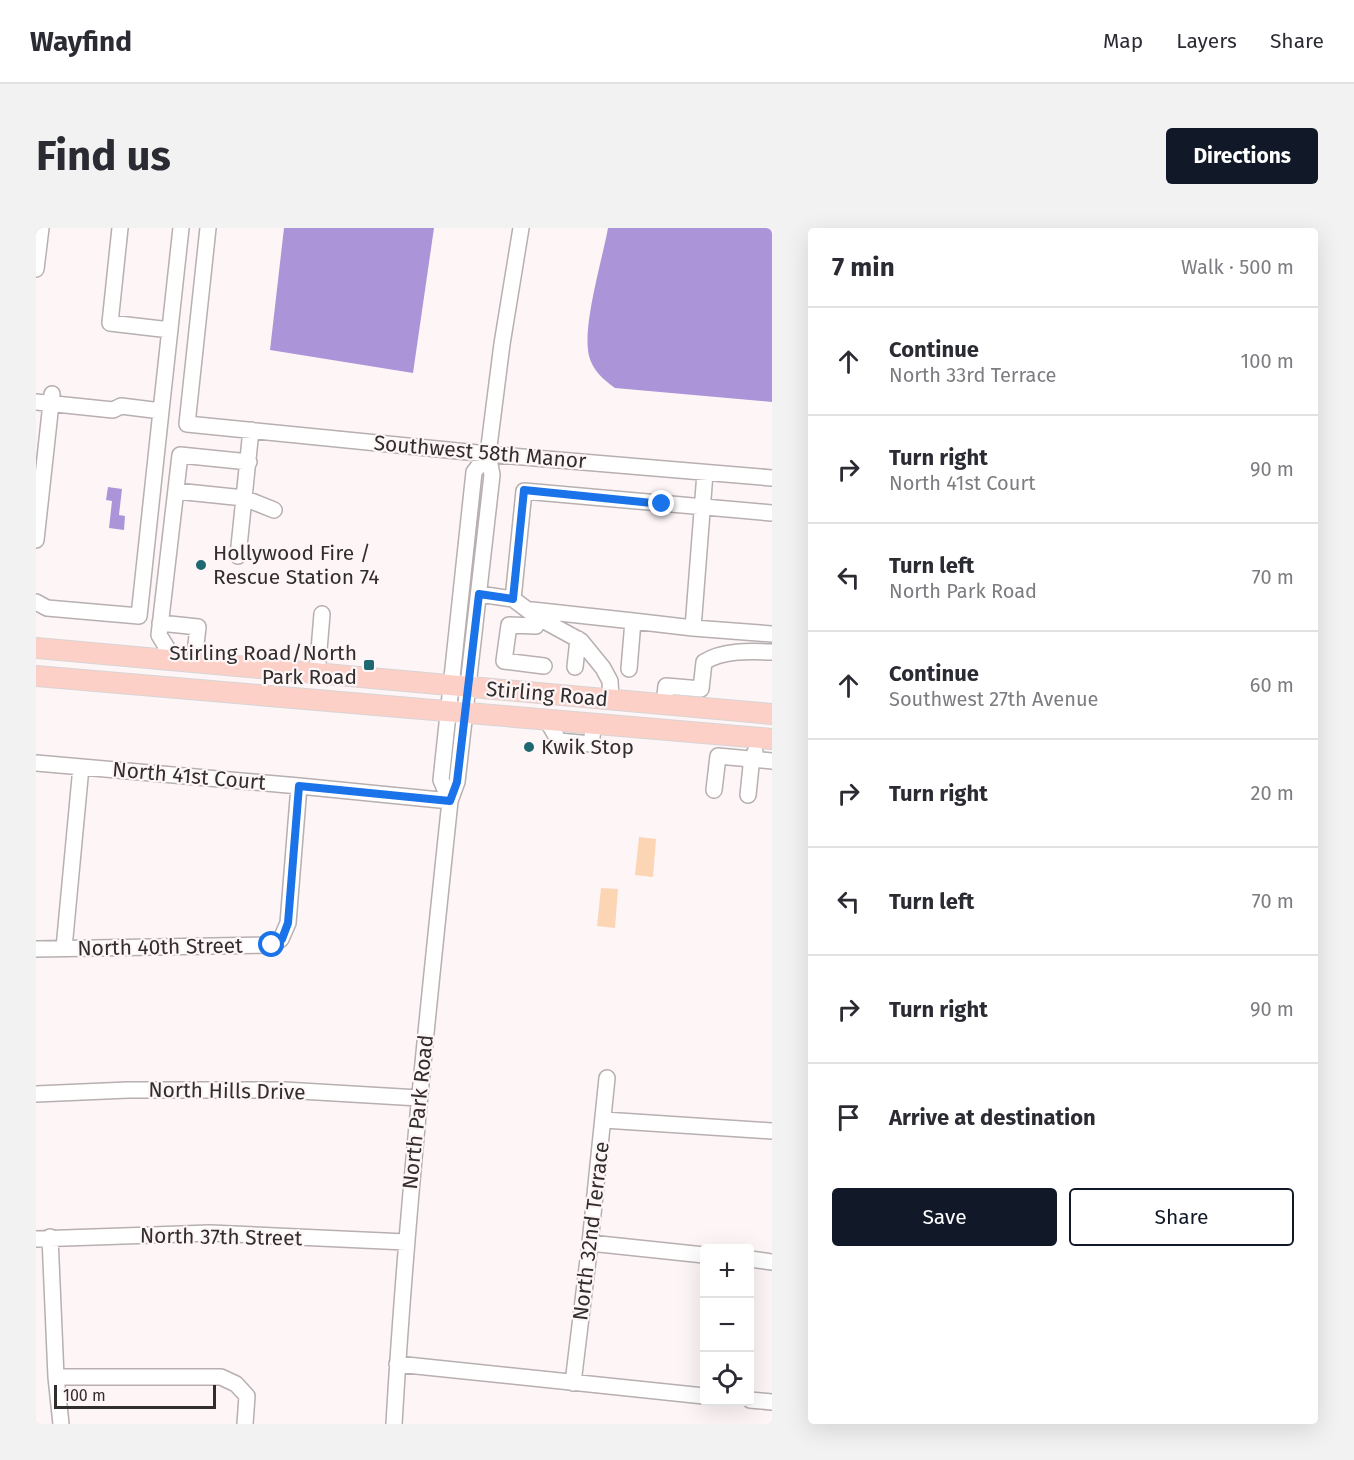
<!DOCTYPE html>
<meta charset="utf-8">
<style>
:root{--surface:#fff;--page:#f2f2f3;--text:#2b2b33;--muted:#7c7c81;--line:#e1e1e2;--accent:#111827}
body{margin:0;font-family:"Fira Sans",sans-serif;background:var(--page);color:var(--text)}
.controls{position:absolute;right:18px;bottom:18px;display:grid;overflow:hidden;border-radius:6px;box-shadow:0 6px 24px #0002}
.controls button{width:54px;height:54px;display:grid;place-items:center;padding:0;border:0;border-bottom:2px solid var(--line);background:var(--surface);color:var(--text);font:30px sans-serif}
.scale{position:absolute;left:18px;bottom:15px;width:162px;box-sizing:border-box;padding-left:6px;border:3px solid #312e2e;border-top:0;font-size:16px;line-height:21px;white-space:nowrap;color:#312e2e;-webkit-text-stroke:4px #fef5f7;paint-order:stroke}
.stop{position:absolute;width:18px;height:18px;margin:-14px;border:4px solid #1a73e8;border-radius:50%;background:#fff}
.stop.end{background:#1a73e8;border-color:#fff;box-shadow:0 2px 6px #0008}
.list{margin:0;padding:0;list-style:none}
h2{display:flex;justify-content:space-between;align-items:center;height:78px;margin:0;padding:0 24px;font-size:26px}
h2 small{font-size:20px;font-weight:400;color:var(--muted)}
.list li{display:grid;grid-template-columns:39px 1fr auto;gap:18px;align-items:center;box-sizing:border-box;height:108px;padding:0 24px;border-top:2px solid var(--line)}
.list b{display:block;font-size:22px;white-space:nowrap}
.list p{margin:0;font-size:20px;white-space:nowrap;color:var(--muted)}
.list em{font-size:20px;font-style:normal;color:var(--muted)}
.actions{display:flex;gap:12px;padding:18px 24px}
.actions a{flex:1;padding:14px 0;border:2px solid var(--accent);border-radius:6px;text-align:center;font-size:21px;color:var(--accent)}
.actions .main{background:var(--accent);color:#fff}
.icon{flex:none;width:33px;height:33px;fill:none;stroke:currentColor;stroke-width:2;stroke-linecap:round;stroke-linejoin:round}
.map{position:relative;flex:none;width:736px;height:1196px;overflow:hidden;border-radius:6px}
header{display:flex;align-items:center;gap:36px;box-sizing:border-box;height:84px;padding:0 30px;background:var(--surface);border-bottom:2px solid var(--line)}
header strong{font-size:28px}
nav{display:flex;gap:33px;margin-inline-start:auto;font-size:21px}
.intro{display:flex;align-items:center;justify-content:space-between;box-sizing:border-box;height:144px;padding:0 36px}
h1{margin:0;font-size:42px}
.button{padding:15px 27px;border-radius:6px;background:var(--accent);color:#fff;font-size:21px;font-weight:700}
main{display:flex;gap:36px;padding:0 36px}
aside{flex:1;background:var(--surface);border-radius:6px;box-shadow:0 6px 24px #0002}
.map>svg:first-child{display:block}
.green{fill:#fbd5b4}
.water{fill:#ab95d8}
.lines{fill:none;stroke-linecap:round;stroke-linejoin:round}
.minor-casing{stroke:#b7afb0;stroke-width:18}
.major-casing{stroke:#d6d5d5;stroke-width:22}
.minor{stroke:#fff;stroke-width:15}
.major{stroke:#fdd0c7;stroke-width:20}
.route{stroke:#1a73e8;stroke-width:8}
.poi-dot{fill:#1d6871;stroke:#fef5f7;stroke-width:2}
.labels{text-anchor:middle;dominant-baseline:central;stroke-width:4.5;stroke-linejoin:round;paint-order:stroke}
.street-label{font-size:21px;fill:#312e2e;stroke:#fef5f7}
.poi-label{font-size:21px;fill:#312e2e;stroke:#fef5f7;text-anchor:start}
</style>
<header>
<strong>Wayfind</strong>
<nav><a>Map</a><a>Layers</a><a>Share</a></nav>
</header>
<div class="intro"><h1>Find us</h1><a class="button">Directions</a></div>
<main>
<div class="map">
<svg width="736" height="1196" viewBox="0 0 736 1196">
<rect width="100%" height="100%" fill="#fef5f7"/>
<path class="green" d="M 603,609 L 620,611 L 617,649 L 599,647 Z
M 565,660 L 582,661 L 579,700 L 561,698 Z"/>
<path class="water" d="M 248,0 L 398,0 L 377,145 L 234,122 Z
M 572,0 L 736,0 L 736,174 L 579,160 C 567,151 557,143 553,128 C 546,98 566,33 572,0 Z
M 72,259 L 86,261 L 83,287 L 89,288 L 88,302 L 73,300 L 76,273 L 70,272 Z"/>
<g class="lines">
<defs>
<path id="minor" d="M 84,0 L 74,95 L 134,102
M 172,0 L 151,196 L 452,226 L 736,250
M 0,41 L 5,0
M 0,174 L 77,182 L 85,178 L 125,183 L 145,0
M 669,245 L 657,400 L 736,406
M 140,263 L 208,270 L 238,282
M 0,312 L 16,166
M 202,328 L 215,202
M 443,366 L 477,371
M 0,374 L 11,380 L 103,388 L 125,183
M 496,382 L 597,393
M 501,389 L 500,398 L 473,397 L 468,433 L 508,438
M 124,395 L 162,399 L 158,434
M 139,433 L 123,407 L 144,227 L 213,234
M 539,439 L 542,411
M 593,441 L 597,393 L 657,400
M 281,446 L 286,386
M 575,472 L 574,453 L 567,440 L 545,413 L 501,389 L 477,371 L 488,263 L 736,285
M 628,476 L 630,458 L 665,461 L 668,434 C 687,422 714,423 736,424
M 510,491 L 523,513 L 555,516 L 558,495
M 0,535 L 263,558 L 414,573
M 678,562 L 682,528 L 736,533
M 712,567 L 715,538 L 719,524
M 414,573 L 405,552 L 438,244 L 452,226
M 28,720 L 45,539
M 0,721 L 236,717 L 245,711 L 252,695 L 263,558
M 0,866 L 92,862 L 248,862 L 383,870
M 568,892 L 736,903
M 14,1009 L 20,1149 L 25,1196
M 0,1011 L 174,1005 L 370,1014
M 554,1015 L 668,1027
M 714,1031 L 736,1034
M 361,1136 L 668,1168
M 20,1149 L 185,1149 L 200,1156 L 211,1168 L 209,1196
M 537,1155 L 554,1015 L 571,850
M 714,1172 L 736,1174
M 358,1196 C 370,988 392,781 414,573 L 421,554 L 456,247 L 452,226 L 466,116 L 485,0"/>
<path id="major" d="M 0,420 L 736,486
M 0,448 L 736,511"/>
</defs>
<use href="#minor" class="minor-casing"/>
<use href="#major" class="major-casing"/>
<use href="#minor" class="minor"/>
<use href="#major" class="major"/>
</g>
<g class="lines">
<path class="route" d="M 236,717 L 246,711 L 252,695 L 263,558 L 414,573 L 421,554 L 443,366 L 477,371 L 488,262 L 626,276"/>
</g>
<g class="poi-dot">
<circle cx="165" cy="337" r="6"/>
<rect x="327" y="431" width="12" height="12" rx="3"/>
<circle cx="493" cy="519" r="6"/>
</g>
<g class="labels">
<g class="street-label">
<text transform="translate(444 224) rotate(5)">Southwest 58th Manor</text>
<text transform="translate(511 466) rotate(5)">Stirling Road</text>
<text transform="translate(153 548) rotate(5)">North 41st Court</text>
<text transform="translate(124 719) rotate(-1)">North 40th Street</text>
<text transform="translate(191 863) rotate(1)">North Hills Drive</text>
<text transform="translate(382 884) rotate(-84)">North Park Road</text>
<text transform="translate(555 1003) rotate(-83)">North 32nd Terrace</text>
<text transform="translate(185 1009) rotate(1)">North 37th Street</text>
</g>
<g class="poi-label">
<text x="177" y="325">Hollywood Fire /<tspan x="177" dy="24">Rescue Station 74</tspan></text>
<text x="321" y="425" text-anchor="end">Stirling Road/North<tspan x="321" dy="24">Park Road</tspan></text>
<text x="505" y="519">Kwik Stop</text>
</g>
</g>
</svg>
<div class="controls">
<button>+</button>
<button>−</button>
<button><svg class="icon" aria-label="locate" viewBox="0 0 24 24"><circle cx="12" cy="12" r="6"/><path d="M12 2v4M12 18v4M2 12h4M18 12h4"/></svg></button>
</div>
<div class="scale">100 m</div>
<div class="stop" style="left:236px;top:717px"></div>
<div class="stop end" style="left:626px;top:276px"></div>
</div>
<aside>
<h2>7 min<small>Walk · 500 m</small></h2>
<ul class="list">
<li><svg class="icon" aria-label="ahead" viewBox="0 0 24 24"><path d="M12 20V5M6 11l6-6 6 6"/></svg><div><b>Continue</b><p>North 33rd Terrace</p></div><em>100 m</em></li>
<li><svg class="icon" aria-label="right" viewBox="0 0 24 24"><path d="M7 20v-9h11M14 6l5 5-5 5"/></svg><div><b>Turn right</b><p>North 41st Court</p></div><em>90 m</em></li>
<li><svg class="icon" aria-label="left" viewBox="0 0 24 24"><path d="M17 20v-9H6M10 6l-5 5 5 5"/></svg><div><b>Turn left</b><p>North Park Road</p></div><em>70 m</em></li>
<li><svg class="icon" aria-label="ahead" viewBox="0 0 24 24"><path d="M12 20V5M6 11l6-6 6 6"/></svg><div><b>Continue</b><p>Southwest 27th Avenue</p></div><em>60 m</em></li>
<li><svg class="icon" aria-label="right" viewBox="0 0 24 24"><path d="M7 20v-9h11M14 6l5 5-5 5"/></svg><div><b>Turn right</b></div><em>20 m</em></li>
<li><svg class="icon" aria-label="left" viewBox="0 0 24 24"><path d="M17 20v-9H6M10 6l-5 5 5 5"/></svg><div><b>Turn left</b></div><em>70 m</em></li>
<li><svg class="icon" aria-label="right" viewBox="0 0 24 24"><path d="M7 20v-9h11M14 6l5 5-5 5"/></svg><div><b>Turn right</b></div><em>90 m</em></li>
<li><svg class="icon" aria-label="arrive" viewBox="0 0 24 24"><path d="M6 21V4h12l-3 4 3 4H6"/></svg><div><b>Arrive at destination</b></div></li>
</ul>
<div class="actions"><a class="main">Save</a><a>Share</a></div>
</aside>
</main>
